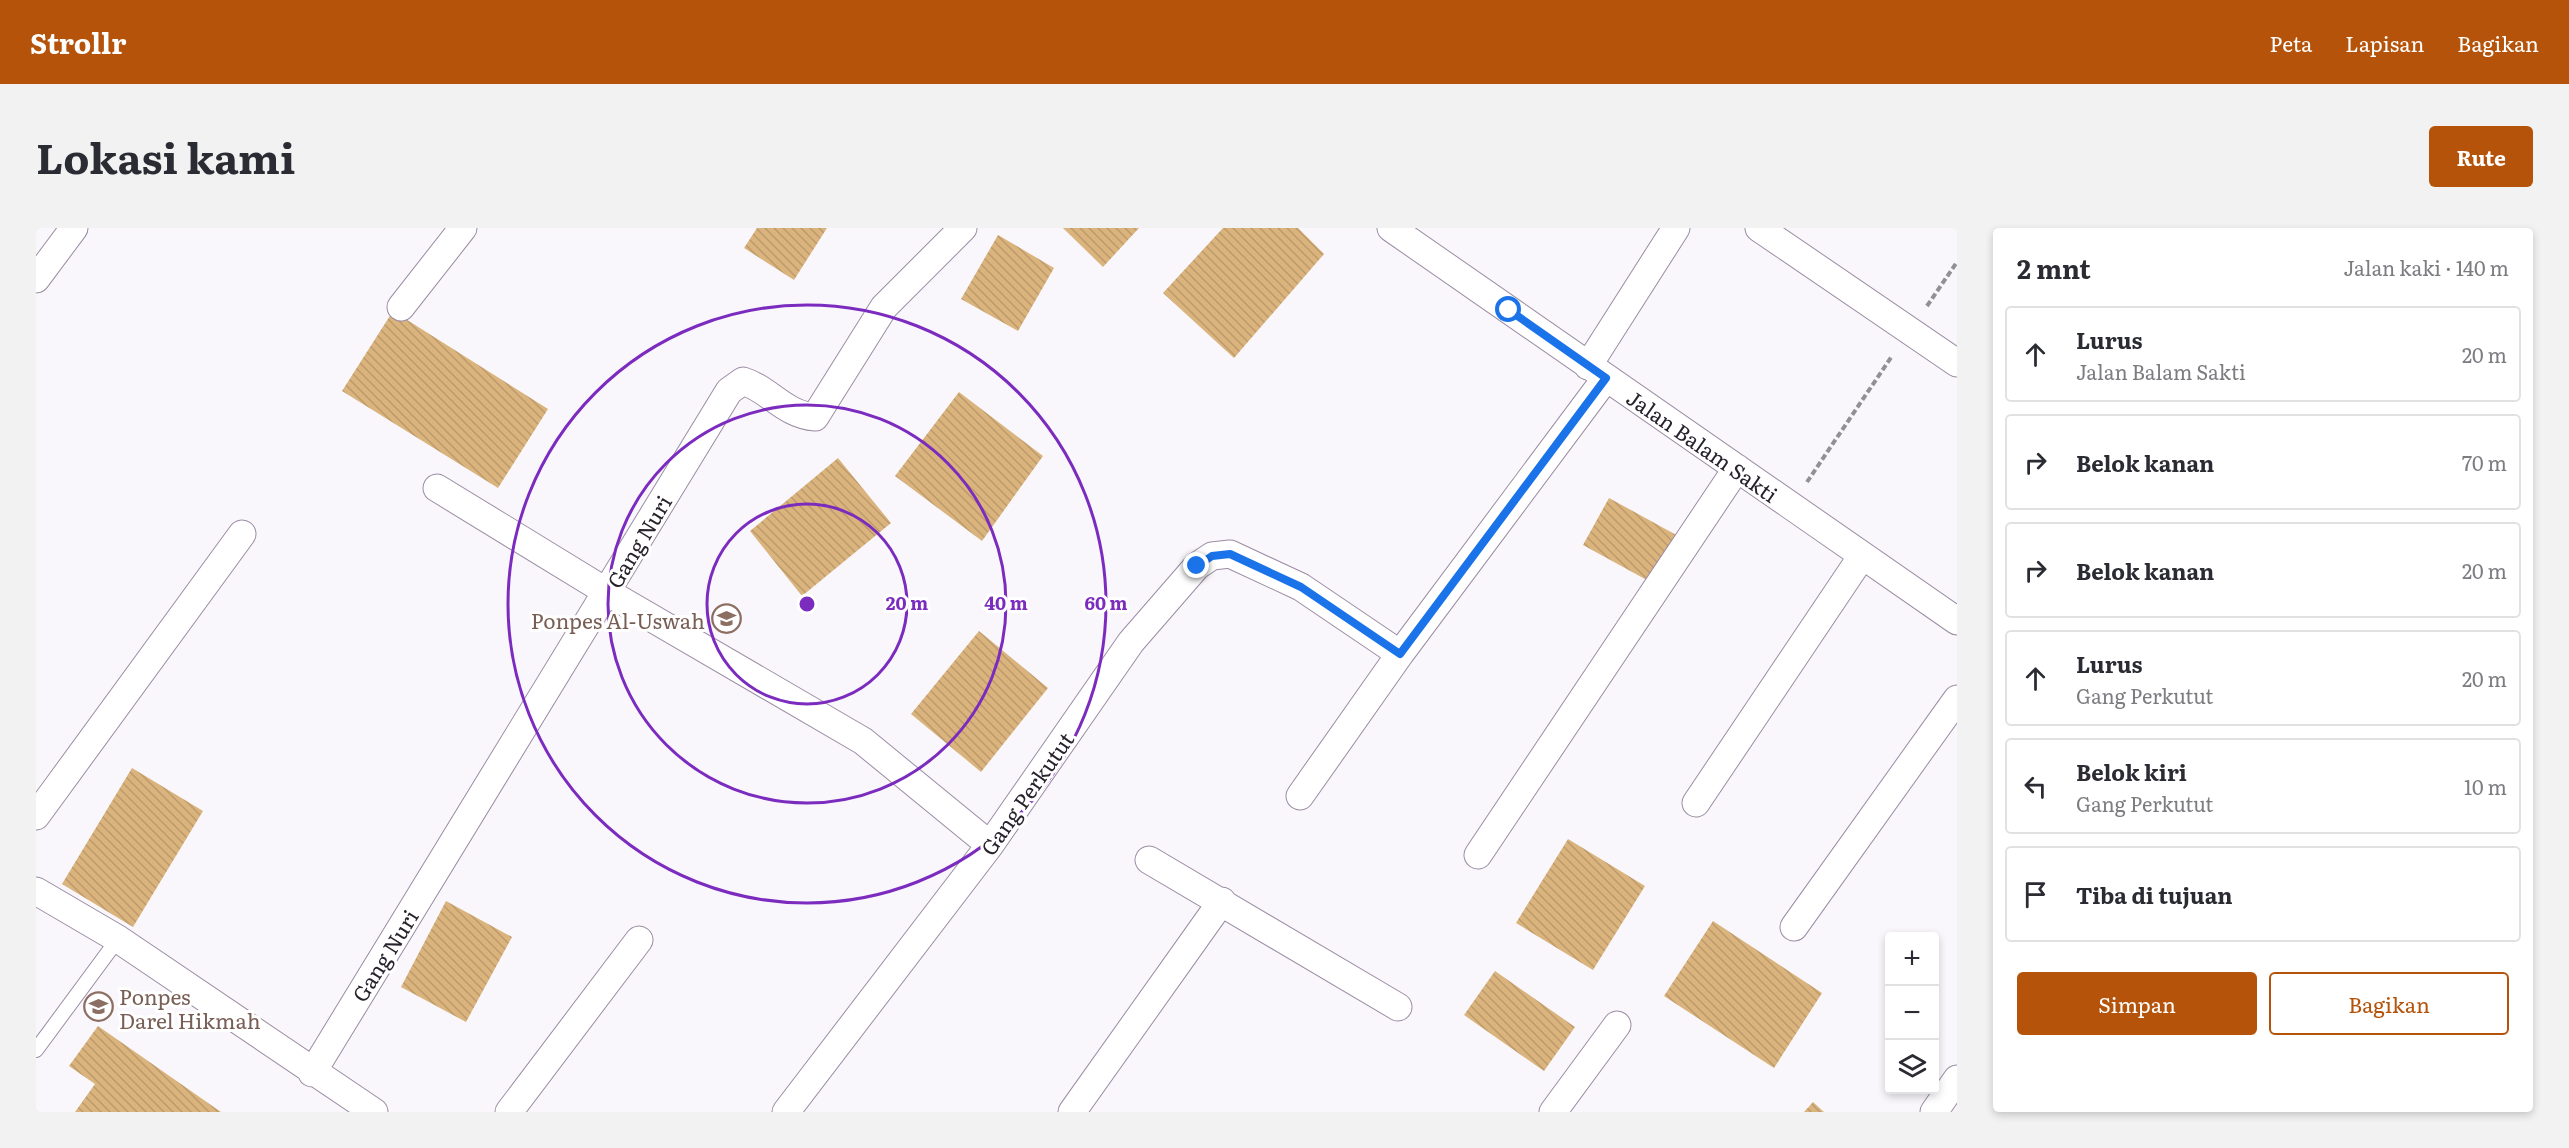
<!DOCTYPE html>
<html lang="id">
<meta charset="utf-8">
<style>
:root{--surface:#fff;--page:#f2f2f3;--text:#2b2b33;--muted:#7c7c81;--line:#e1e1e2;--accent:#b45309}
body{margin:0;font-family:Literata,serif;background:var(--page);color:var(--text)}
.controls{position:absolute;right:18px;bottom:18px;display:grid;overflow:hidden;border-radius:6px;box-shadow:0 3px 9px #0003}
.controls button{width:54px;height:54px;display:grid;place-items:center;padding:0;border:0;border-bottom:2px solid var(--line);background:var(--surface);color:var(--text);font:30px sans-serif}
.stop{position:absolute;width:18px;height:18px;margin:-14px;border:4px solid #1a73e8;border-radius:50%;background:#fff}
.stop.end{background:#1a73e8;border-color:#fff;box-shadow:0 2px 6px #0008}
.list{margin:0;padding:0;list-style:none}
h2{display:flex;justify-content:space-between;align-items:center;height:78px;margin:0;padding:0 24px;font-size:26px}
h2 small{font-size:20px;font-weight:400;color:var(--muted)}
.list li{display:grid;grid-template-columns:39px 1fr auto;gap:18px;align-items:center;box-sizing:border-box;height:96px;margin:0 12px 12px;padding:0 12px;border:2px solid var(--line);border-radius:6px}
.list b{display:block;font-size:22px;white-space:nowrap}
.list p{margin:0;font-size:20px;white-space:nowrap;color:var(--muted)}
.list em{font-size:20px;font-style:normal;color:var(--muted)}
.actions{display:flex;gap:12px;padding:18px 24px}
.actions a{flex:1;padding:14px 0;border:2px solid var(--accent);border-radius:6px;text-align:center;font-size:21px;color:var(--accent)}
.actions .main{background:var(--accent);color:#fff}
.icon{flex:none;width:33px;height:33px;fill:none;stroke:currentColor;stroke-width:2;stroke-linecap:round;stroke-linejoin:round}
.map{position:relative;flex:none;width:1921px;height:884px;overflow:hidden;border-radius:6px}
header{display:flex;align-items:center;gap:36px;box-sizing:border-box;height:84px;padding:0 30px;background:var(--accent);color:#fff}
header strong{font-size:28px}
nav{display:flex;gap:33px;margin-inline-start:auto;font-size:21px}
.intro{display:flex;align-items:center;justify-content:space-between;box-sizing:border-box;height:144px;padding:0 36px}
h1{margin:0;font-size:42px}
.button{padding:15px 27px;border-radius:6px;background:var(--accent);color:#fff;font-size:21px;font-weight:700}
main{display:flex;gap:36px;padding:0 36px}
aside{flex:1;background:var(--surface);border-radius:6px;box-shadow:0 3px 9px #0003}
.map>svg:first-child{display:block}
.building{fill:url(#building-back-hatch)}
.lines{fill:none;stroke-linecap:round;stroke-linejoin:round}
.lane-casing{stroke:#9b8ca4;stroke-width:16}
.street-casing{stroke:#9b8ca4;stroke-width:29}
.path{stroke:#938f96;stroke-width:4;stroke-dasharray:6 3;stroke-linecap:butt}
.lane{stroke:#fff;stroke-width:14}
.street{stroke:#fff;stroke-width:27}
.route{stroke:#1a73e8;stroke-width:8}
.ring{fill:none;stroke:#7b2cbf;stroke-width:3}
.labels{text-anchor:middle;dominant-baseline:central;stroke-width:6;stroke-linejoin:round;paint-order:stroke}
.street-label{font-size:21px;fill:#28222c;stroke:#fff}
.education-label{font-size:21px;fill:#785e54;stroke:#fff;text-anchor:end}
.centre{fill:#7b2cbf;stroke:#fff;stroke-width:3}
.ring-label{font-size:18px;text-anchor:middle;font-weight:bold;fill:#7b2cbf;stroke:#fff;stroke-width:6;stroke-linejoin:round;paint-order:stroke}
</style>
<header>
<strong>Strollr</strong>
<nav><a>Peta</a><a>Lapisan</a><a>Bagikan</a></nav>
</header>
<div class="intro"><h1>Lokasi kami</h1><a class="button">Rute</a></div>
<main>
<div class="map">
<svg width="1921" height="884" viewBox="0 0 1921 884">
<defs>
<pattern id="building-back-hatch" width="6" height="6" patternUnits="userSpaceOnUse" patternTransform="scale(1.5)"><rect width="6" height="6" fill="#dab47c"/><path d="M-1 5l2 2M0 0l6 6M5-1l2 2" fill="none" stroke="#bb9a6b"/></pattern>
</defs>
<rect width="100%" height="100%" fill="#faf7fc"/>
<path class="building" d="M 721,0 L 791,0 L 758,52 L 708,20 Z
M 1027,0 L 1103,0 L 1067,39 Z
M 1187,0 L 1262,0 L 1288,26 L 1198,130 L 1127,65 Z
M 962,7 L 1018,40 L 982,103 L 925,71 Z
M 357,83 L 512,181 L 462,260 L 306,163 Z
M 923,164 L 1007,228 L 946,313 L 859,248 Z
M 802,230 L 855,295 L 766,368 L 714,303 Z
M 1573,270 L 1644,309 L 1618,356 L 1547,317 Z
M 943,403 L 1012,460 L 945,544 L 875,486 Z
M 96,540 L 167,583 L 97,699 L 26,656 Z
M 1532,611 L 1609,658 L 1557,742 L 1480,695 Z
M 410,673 L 476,709 L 430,794 L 365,759 Z
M 1677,693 L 1786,765 L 1738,840 L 1628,768 Z
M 1459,743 L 1539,799 L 1508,843 L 1428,787 Z
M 62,798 L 185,884 L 39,884 L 59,856 L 33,838 Z
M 1777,874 L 1788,884 L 1768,884 Z"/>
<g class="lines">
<defs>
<path id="lane" d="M 0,822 L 82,711"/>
<path id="street" d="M 1355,0 L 1921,393
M 1723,0 L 1921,135
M 0,51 L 38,0
M 365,79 L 427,0
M 1552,138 L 1640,0
M 401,260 L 571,364 L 827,513 L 954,617
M 1264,568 L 1364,426
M 1660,575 L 1826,328
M 0,588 L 206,306
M 1442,627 L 1701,240
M 1113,632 L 1362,779
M 0,663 L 82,711 L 338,884
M 1758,699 L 1921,471
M 276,845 L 693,163 L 707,153 C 733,161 749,187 779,189 L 848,79 L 927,0
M 473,884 L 603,712
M 750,884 L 954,617 L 1095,414 L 1161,338 L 1176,328 L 1194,326 L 1265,359 L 1364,426 L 1570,150
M 1036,884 L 1186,673
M 1517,884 L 1581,797
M 1898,884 L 1921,851"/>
</defs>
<use href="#lane" class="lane-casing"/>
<use href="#street" class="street-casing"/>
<path class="path" d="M 1891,78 L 1921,34
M 1771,254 L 1856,128"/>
<use href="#lane" class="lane"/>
<use href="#street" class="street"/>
</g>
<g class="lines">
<path class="route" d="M 1161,338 L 1176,328 L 1194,326 L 1265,359 L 1364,426 L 1570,150 L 1473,82"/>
</g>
<g class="ring">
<circle cx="771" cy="376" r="100"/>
<circle cx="771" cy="376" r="199"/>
<circle cx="771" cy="376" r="299"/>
</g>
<defs>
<symbol id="school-ring" viewBox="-11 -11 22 22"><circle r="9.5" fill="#fff" stroke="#8d6e63" stroke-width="1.5"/><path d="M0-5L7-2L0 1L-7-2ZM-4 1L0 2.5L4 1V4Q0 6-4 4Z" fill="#8d6e63"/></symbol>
</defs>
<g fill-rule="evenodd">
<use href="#school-ring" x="674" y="374" width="33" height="33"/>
<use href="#school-ring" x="46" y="762" width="33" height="33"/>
</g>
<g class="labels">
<g class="street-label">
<text transform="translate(1667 217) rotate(35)">Jalan Balam Sakti</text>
<text transform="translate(602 313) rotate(-59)">Gang Nuri</text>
<text transform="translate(990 565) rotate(-55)">Gang Perkutut</text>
<text transform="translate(348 727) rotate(-58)">Gang Nuri</text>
</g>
<g class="education-label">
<text x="669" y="391">Ponpes Al-Uswah</text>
<text x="83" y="767" text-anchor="start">Ponpes<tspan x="83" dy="24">Darel Hikmah</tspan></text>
</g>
</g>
<circle cx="771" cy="376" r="9" class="centre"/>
<g class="ring-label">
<text x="871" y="382">20 m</text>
<text x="970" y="382">40 m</text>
<text x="1070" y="382">60 m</text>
</g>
</svg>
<div class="controls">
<button>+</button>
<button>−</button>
<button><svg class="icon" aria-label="layers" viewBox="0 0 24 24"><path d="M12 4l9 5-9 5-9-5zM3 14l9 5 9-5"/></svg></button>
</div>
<div class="stop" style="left:1473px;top:82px"></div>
<div class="stop end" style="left:1161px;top:338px"></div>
</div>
<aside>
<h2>2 mnt<small>Jalan kaki · 140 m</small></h2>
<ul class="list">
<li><svg class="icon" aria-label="ahead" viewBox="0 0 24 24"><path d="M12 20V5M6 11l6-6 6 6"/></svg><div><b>Lurus</b><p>Jalan Balam Sakti</p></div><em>20 m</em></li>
<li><svg class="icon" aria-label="right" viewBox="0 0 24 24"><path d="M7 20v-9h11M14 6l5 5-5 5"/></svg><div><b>Belok kanan</b></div><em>70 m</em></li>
<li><svg class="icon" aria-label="right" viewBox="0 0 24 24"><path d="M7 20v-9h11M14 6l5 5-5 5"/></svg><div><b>Belok kanan</b></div><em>20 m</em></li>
<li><svg class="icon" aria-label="ahead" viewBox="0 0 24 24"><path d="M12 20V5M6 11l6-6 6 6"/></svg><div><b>Lurus</b><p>Gang Perkutut</p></div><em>20 m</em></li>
<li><svg class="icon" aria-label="left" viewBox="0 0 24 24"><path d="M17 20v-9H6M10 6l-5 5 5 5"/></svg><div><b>Belok kiri</b><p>Gang Perkutut</p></div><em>10 m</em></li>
<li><svg class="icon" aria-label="arrive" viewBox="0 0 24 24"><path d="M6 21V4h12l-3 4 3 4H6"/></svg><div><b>Tiba di tujuan</b></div></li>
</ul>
<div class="actions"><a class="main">Simpan</a><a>Bagikan</a></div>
</aside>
</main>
